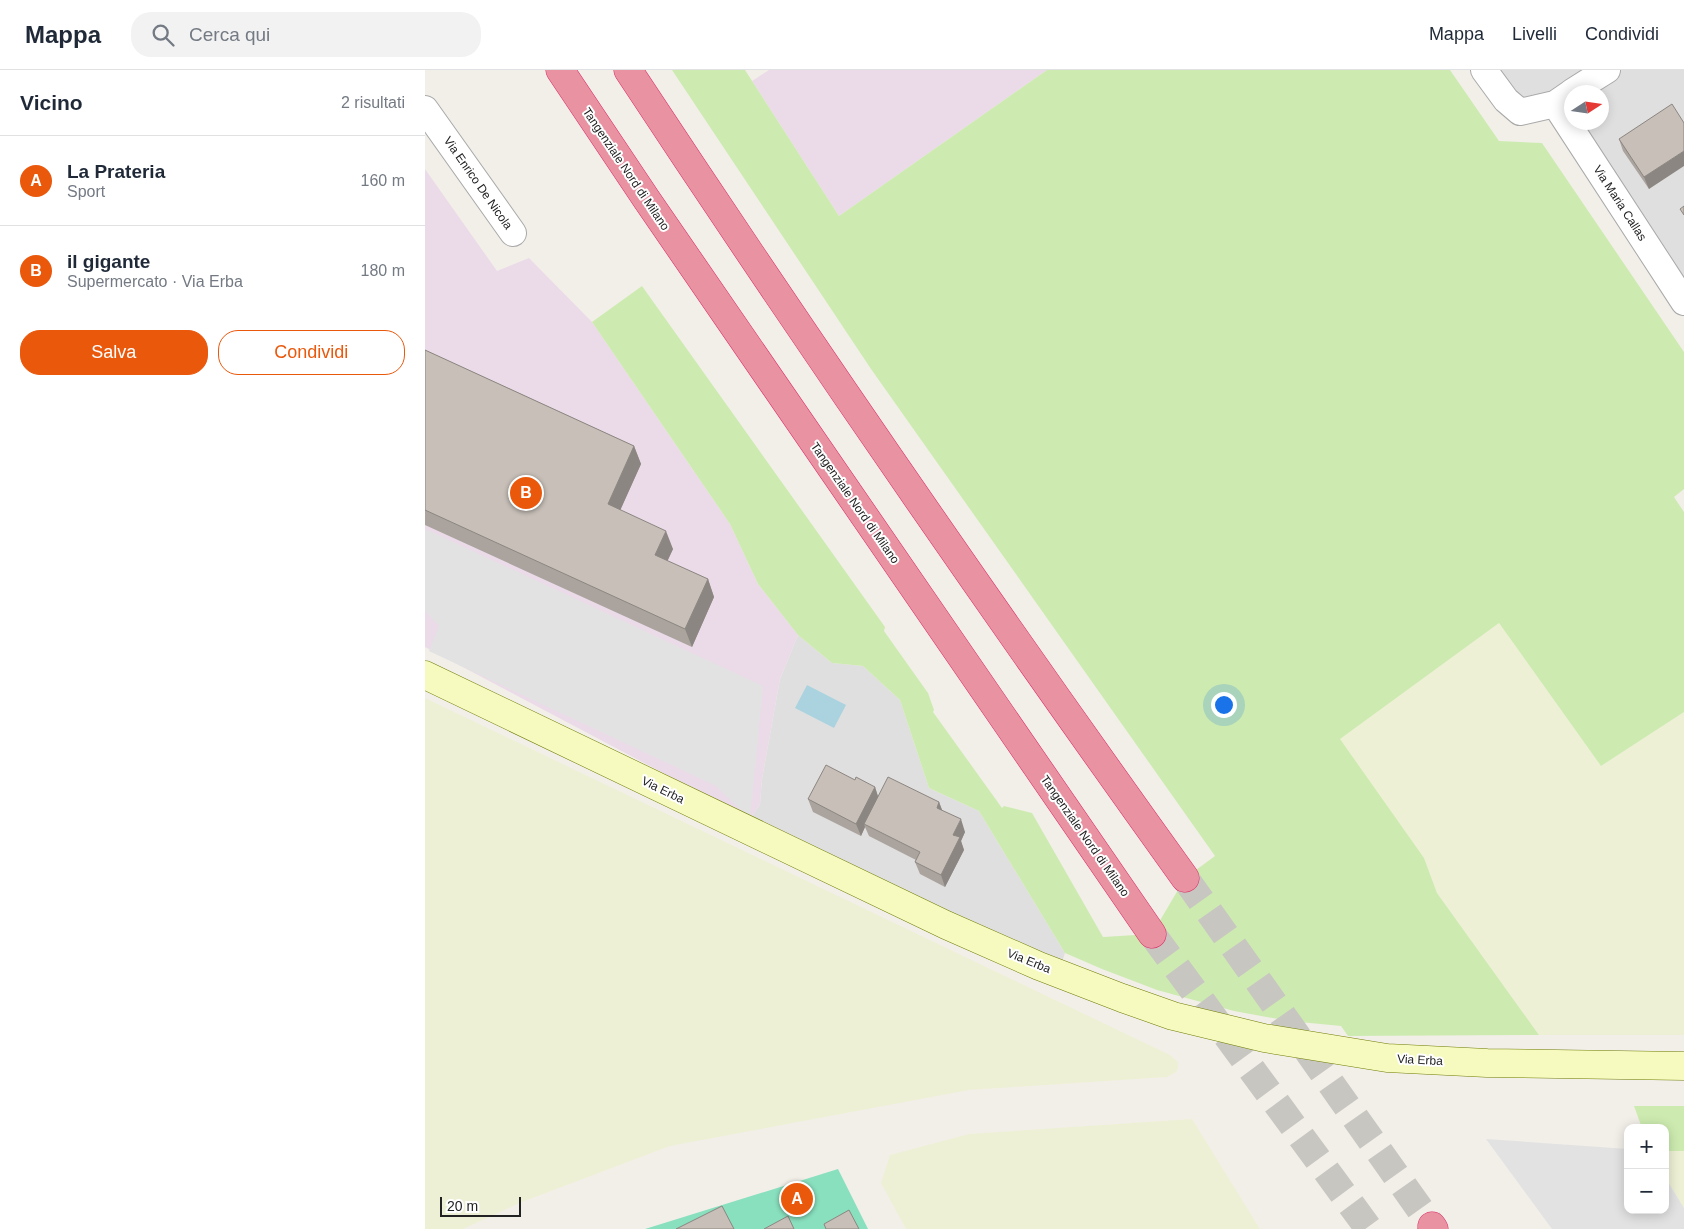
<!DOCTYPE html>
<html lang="it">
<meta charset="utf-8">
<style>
:root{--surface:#fff;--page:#f2f2f3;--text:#1f2937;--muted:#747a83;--line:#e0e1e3;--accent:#ea580c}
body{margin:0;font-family:Arial,sans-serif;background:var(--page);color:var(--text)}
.controls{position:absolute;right:15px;bottom:15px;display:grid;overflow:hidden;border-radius:10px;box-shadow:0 2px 12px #0003}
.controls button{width:45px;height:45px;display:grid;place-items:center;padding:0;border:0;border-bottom:1px solid var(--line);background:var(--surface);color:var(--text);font:25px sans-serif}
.compass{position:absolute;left:1139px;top:15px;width:45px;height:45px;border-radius:50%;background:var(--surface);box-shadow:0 2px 12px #0003;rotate:78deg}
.scale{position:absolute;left:15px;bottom:12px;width:81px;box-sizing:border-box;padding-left:5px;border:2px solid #222;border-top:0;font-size:14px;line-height:18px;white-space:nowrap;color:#222;-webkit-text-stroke:4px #fff;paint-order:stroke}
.you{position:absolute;left:798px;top:634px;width:18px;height:18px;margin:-12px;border:4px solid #fff;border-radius:50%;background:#1a73e8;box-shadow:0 0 0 8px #1a73e833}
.badge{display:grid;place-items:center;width:32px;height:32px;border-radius:50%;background:var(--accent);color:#fff;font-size:16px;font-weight:700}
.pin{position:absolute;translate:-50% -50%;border:2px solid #fff;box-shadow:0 1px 5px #0006}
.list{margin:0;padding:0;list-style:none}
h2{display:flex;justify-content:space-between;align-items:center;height:65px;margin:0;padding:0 20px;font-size:21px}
h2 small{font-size:16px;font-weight:400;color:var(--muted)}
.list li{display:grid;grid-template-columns:32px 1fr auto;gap:15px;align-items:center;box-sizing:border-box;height:90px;padding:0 20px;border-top:1px solid var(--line)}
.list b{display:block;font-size:19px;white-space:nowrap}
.list p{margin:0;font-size:16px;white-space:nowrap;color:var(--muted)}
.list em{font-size:16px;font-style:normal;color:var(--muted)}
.actions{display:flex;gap:10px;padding:15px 20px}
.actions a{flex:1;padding:11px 0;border:1px solid var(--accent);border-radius:20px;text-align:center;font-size:18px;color:var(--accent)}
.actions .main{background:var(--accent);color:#fff}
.icon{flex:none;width:28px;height:28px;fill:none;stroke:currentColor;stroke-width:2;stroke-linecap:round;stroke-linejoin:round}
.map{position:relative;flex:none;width:1259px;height:1159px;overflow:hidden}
header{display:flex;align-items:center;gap:30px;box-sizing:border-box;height:70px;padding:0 25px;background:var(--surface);border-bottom:1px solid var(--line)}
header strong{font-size:24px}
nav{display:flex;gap:28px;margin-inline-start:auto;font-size:18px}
.search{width:350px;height:45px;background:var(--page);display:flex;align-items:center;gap:12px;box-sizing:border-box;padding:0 18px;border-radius:20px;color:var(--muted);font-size:19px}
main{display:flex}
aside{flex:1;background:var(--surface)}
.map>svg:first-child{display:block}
.residential{fill:#e0dfdf;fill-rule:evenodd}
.industrial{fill:#ebdbe8}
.farmland{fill:#eef0d5}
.grass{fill:#cdebb0}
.pitch{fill:#88e0be}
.parking{fill:#e2e2e2}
.water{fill:#aad3df}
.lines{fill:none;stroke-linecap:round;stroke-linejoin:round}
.highway-tunnel{stroke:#c8c6c1;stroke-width:28;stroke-dasharray:28 14;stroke-linecap:butt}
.street-casing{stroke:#a9a9a9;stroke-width:28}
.secondary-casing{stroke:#707d05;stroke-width:29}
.highway-casing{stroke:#dc2a67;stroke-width:29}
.street{stroke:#fff;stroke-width:26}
.secondary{stroke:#f7fabf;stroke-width:28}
.highway{stroke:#e892a2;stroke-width:28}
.wall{fill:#aba49e}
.shaded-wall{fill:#8b8681}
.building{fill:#c7bfb8;stroke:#8b8681}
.labels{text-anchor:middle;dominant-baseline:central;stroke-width:4;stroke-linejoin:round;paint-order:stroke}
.street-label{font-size:12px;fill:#222;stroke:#fff}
</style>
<header>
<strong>Mappa</strong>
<div class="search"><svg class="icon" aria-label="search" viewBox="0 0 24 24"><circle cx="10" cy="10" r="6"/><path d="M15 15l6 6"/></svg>Cerca qui</div>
<nav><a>Mappa</a><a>Livelli</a><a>Condividi</a></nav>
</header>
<main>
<aside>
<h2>Vicino<small>2 risultati</small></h2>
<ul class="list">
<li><span class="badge">A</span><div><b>La Prateria</b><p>Sport</p></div><em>160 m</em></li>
<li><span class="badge">B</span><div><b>il gigante</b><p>Supermercato · Via Erba</p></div><em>180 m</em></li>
</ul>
<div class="actions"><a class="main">Salva</a><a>Condividi</a></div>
</aside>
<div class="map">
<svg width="1259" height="1159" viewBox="0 0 1259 1159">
<rect width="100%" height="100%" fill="#f2efe9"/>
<path class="residential" d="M 1059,0 L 1259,0 L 1259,232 L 1130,34 L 1095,42 ZM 1146,22 L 1176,22 L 1176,52 L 1146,52 Z
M 373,565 L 407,593 L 438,596 L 475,630 L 504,718 L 554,741 L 640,883 L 634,901 L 325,749 L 335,734 L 337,709 L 355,609 Z"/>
<path class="industrial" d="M 344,0 L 622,0 L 414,146 L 327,11 Z
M 0,99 L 72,201 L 104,188 L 167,252 L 305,454 L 333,514 L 373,565 L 355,609 L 337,709 L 335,734 L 325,749 L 0,577 Z"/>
<path class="farmland" d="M 1074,553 L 1176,696 L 1259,642 L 1259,965 L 1114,965 L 1012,823 L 999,788 L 914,669 Z
M 0,628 L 745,985 L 753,992 L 753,998 L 751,1002 L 742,1007 L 544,1020 L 245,1076 L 97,1132 L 38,1159 L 0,1159 Z
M 767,1049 L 835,1159 L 481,1159 L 456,1113 L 465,1085 L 544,1064 Z
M 1240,1081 L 1259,1081 L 1259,1138 L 1240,1107 Z"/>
<path class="grass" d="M 247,0 L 320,0 L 414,146 L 622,0 L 1025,0 L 1074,71 L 1117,73 L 1259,282 L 1259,419 L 1249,427 L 1259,442 L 1259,642 L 1176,696 L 1074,553 L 915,669 L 999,788 L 1012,823 L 1114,965 L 923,966 L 916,956 L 864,951 L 809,941 L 732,920 L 677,899 L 640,883 L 554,741 L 504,718 L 475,630 L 438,596 L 407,593 L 373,565 L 333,514 L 305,454 L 167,252 L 217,216 L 460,557 L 459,561 L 503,623 L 509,640 L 508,642 L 577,738 L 579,736 L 607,743 L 678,867 L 727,864 L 760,808 L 790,786 L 446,299 Z
M 1209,1036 L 1259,1036 L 1259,1081 L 1240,1081 L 1240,1058 L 1217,1058 Z"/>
<path class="pitch" d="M 413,1099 L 443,1159 L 220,1159 Z"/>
<path class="parking" d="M 0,459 L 338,616 L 325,749 L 291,716 L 4,581 L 14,556 L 0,541 Z
M 1061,1069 L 1203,1079 L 1203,1140 L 1240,1140 L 1240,1107 L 1259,1138 L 1259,1159 L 1127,1159 Z"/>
<path class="water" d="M 382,615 L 421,635 L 409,658 L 370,638 Z"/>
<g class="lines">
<path class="highway-tunnel" d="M 760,808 L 1007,1156
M 727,864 L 944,1159"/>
<defs>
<path id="street" d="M 1059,0 L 1081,30 L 1095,42 L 1130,34 L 1146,23
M 1147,22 L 1182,0
M 1130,34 L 1259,232
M 0,39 L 88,163"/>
<path id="secondary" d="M 0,605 L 521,855 L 614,896 L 697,928 L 748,946 L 839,968 L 962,988 L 1062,993 L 1259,996"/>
<path id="highway" d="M 135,0 L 222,130 L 727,864
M 203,0 C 383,273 569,542 760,808
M 1007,1156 L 1009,1159"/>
</defs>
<use href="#street" class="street-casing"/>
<use href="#secondary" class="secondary-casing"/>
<use href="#highway" class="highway-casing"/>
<use href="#street" class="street"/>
<use href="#secondary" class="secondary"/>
<use href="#highway" class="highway"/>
</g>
<path class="wall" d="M 1259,53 L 1224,119 L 1198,81 L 1194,69 Z
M 0,280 L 209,376 L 216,394 L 195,440 L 248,479 L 242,491 L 283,509 L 289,527 L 267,577 L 0,455 Z
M 430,710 L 450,717 L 453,726 L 514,732 L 517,740 L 540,762 L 536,771 L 539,780 L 520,817 L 495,804 L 490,792 L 491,790 L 444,766 L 440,757 L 436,766 L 388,742 L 383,729 Z"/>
<path class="shaded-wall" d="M 1259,81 L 1259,96 L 1224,119 L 1219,107 Z
M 209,376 L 216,394 L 190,452 L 183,434 Z
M 241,461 L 248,479 L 237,503 L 230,485 Z
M 283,509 L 289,527 L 267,577 L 260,559 Z
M 450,717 L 454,730 L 439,754 L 440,757 L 436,766 L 431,754 Z
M 514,732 L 519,745 L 512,738 Z
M 536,749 L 540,762 L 536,771 L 539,780 L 520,817 L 516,805 L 528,765 Z"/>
<path class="building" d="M 1247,34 L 1259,53 L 1259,81 L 1219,107 L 1194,69 Z
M 1259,136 L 1259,145 L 1255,139 Z
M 0,280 L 209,376 L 183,434 L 241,461 L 230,485 L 283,509 L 260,559 L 0,440 Z
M 401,695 L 430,710 L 431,707 L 450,717 L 431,754 L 383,729 Z
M 463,707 L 514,732 L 512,738 L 536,749 L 528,765 L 535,767 L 516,805 L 490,792 L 495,782 L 439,754 Z
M 297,1136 L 309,1159 L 251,1159 Z
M 424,1140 L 434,1159 L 401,1159 L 399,1154 Z
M 363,1146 L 369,1159 L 339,1159 Z"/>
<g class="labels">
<g class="street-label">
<text transform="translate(201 99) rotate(56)">Tangenziale Nord di Milano</text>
<text transform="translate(53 113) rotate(55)">Via Enrico De Nicola</text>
<text transform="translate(1195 133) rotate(57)">Via Maria Callas</text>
<text transform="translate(430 433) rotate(55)">Tangenziale Nord di Milano</text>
<text transform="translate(238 720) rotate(26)">Via Erba</text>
<text transform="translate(660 766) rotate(55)">Tangenziale Nord di Milano</text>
<text transform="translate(604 891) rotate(22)">Via Erba</text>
<text transform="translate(995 990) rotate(3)">Via Erba</text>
</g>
</g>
</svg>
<div class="controls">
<button>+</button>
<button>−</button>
</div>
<svg class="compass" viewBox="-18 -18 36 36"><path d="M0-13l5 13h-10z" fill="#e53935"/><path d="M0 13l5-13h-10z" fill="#747a83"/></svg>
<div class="scale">20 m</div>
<div class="you"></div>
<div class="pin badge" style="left:372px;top:1129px">A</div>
<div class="pin badge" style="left:101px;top:423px">B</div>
</div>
</main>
